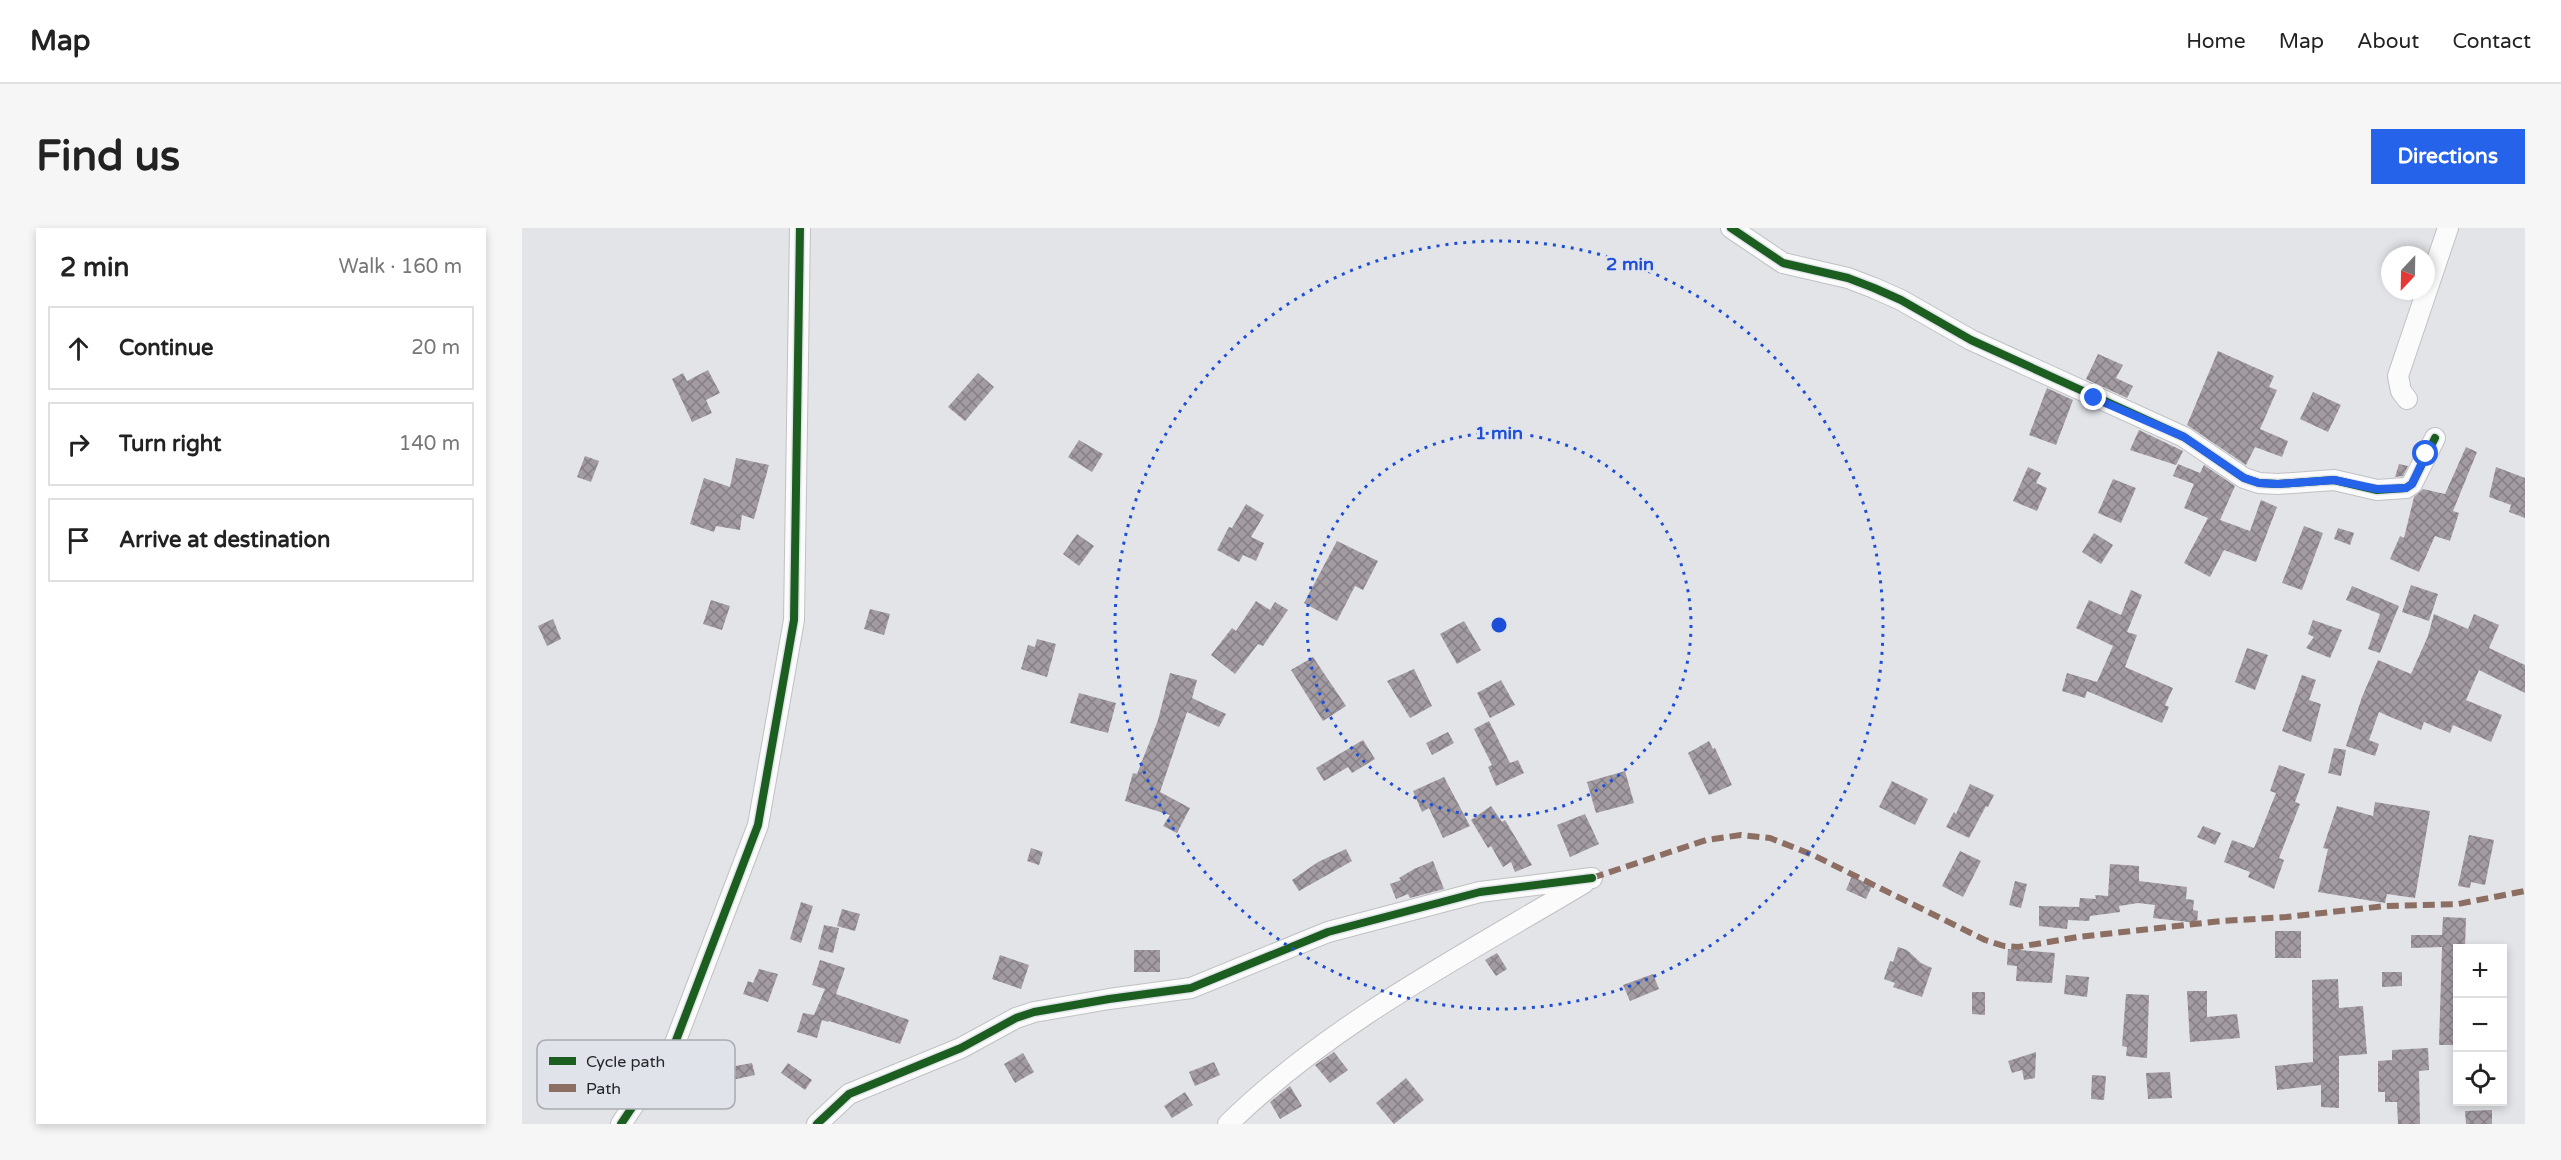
<!DOCTYPE html>
<meta charset="utf-8">
<style>
:root{--surface:#fff;--page:#f6f6f6;--text:#222;--muted:#767676;--line:#e0e0e0;--accent:#2563eb}
body{margin:0;font-family:"Varela Round",sans-serif;background:var(--page);color:var(--text)}
.controls{position:absolute;right:18px;bottom:18px;display:grid;overflow:hidden;border-radius:0px;box-shadow:0 3px 9px #0003}
.controls button{width:54px;height:54px;display:grid;place-items:center;padding:0;border:0;border-bottom:2px solid var(--line);background:var(--surface);color:var(--text);font:30px sans-serif}
.compass{position:absolute;left:1859px;top:18px;width:54px;height:54px;border-radius:50%;background:var(--surface);box-shadow:0 3px 9px #0003;rotate:202deg}
.stop{position:absolute;width:18px;height:18px;margin:-14px;border:4px solid #2563eb;border-radius:50%;background:#fff}
.stop.end{background:#2563eb;border-color:#fff;box-shadow:0 2px 6px #0008}
.list{margin:0;padding:0;list-style:none}
h2{display:flex;justify-content:space-between;align-items:center;height:78px;margin:0;padding:0 24px;font-size:26px}
h2 small{font-size:20px;font-weight:400;color:var(--muted)}
.list li{display:grid;grid-template-columns:39px 1fr auto;gap:18px;align-items:center;box-sizing:border-box;height:84px;margin:0 12px 12px;padding:0 12px;border:2px solid var(--line);border-radius:0px}
.list b{display:block;font-size:22px;white-space:nowrap}
.list em{font-size:20px;font-style:normal;color:var(--muted)}
.icon{flex:none;width:33px;height:33px;fill:none;stroke:currentColor;stroke-width:2;stroke-linecap:round;stroke-linejoin:round}
.map{position:relative;flex:none;width:2003px;height:896px;overflow:hidden;border-radius:0px}
header{display:flex;align-items:center;gap:36px;box-sizing:border-box;height:84px;padding:0 30px;background:var(--surface);border-bottom:2px solid var(--line)}
header strong{font-size:28px}
nav{display:flex;gap:33px;margin-inline-start:auto;font-size:21px}
.intro{display:flex;align-items:center;justify-content:space-between;box-sizing:border-box;height:144px;padding:0 36px}
h1{margin:0;font-size:42px}
.button{padding:15px 27px;border-radius:0px;background:var(--accent);color:#fff;font-size:21px;font-weight:700}
main{display:flex;gap:36px;padding:0 36px}
aside{flex:1;background:var(--surface);border-radius:0px;box-shadow:0 3px 9px #0003}
.map>svg:first-child{display:block}
.building{fill:url(#building-cross-hatch)}
.lines{fill:none;stroke-linecap:round;stroke-linejoin:round}
.street-casing{stroke:#c0c1c4;stroke-width:22}
.street{stroke:#fbfbfc;stroke-width:20}
.quiet{stroke:#8d6e63;stroke-width:6;stroke-dasharray:12 6;stroke-linecap:butt}
.cycleway-casing{stroke:#e1e3ea;stroke-width:11}
.cycleway{stroke:#1b5e20;stroke-width:8}
.route{stroke:#2563eb;stroke-width:8}
.ring{fill:none;stroke:#1d4ed8;stroke-width:3;stroke-dasharray:3 6}
.key{fill:#e1e3ea;stroke:#a9aab0;stroke-width:1.5}
.key-label{font-size:16px;fill:#252629}
.centre{fill:#1d4ed8;stroke:#e1e3ea;stroke-width:3}
.ring-label{font-size:18px;text-anchor:middle;font-weight:bold;fill:#1d4ed8;stroke:#e1e3ea;stroke-width:6;stroke-linejoin:round;paint-order:stroke}
</style>
<header>
<strong>Map</strong>
<nav><a>Home</a><a>Map</a><a>About</a><a>Contact</a></nav>
</header>
<div class="intro"><h1>Find us</h1><a class="button">Directions</a></div>
<main>
<aside>
<h2>2 min<small>Walk · 160 m</small></h2>
<ul class="list">
<li><svg class="icon" aria-label="ahead" viewBox="0 0 24 24"><path d="M12 20V5M6 11l6-6 6 6"/></svg><div><b>Continue</b></div><em>20 m</em></li>
<li><svg class="icon" aria-label="right" viewBox="0 0 24 24"><path d="M7 20v-9h11M14 6l5 5-5 5"/></svg><div><b>Turn right</b></div><em>140 m</em></li>
<li><svg class="icon" aria-label="arrive" viewBox="0 0 24 24"><path d="M6 21V4h12l-3 4 3 4H6"/></svg><div><b>Arrive at destination</b></div></li>
</ul>
</aside>
<div class="map">
<svg width="2003" height="896" viewBox="0 0 2003 896">
<defs>
<pattern id="building-cross-hatch" width="8" height="8" patternUnits="userSpaceOnUse" patternTransform="scale(1.5)"><rect width="8" height="8" fill="#a39ba2"/><path d="M0 0l8 8M0 8l8-8" fill="none" stroke="#857e84"/></pattern>
</defs>
<rect width="100%" height="100%" fill="#e3e4e8"/>
<path class="building" d="M 1696,123 L 1752,148 L 1747,159 L 1755,162 L 1738,201 L 1766,213 L 1760,229 L 1733,219 L 1724,237 L 1665,197 Z
M 1576,126 L 1601,137 L 1594,150 L 1611,158 L 1605,170 L 1564,151 Z
M 186,142 L 198,165 L 184,172 L 190,185 L 170,194 L 150,151 L 161,145 L 165,153 Z
M 456,145 L 472,159 L 443,193 L 426,179 Z
M 1525,160 L 1551,172 L 1534,217 L 1507,207 Z
M 1791,164 L 1819,177 L 1806,204 L 1778,191 Z
M 1617,202 L 1661,223 L 1654,237 L 1608,222 Z
M 557,212 L 581,226 L 570,244 L 546,229 Z
M 1944,219 L 1955,224 L 1931,283 L 1937,285 L 1928,313 L 1913,308 L 1897,344 L 1868,331 L 1878,308 L 1882,310 L 1892,269 L 1901,261 L 1923,266 Z
M 63,228 L 77,233 L 69,254 L 55,249 Z
M 214,230 L 247,237 L 232,291 L 220,287 L 218,302 L 194,298 L 192,304 L 168,296 L 182,250 L 208,259 Z
M 1656,236 L 1678,245 L 1682,237 L 1713,258 L 1698,292 L 1728,303 L 1739,272 L 1755,279 L 1734,334 L 1702,322 L 1688,349 L 1662,335 L 1686,290 L 1662,280 L 1672,256 L 1651,248 Z
M 1877,236 L 1886,238 L 1881,248 L 1873,249 Z
M 1506,239 L 1519,245 L 1514,255 L 1525,260 L 1515,283 L 1491,273 Z
M 1974,239 L 2003,250 L 2003,290 L 1987,284 L 1989,277 L 1967,269 Z
M 1591,251 L 1614,260 L 1599,295 L 1576,285 Z
M 724,276 L 742,287 L 729,309 L 742,315 L 734,333 L 721,327 L 717,334 L 695,322 L 707,299 L 710,300 Z
M 1782,298 L 1801,305 L 1780,362 L 1760,355 Z
M 1816,300 L 1832,305 L 1828,317 L 1812,311 Z
M 1572,305 L 1591,317 L 1579,336 L 1560,324 Z
M 555,306 L 572,318 L 557,338 L 541,326 Z
M 815,313 L 856,333 L 841,362 L 833,358 L 815,393 L 782,375 Z
M 1889,357 L 1916,366 L 1907,393 L 1880,384 Z
M 1830,358 L 1877,378 L 1858,425 L 1846,421 L 1858,386 L 1824,372 Z
M 1609,362 L 1620,367 L 1605,404 L 1615,407 L 1603,439 L 1651,460 L 1643,477 L 1647,479 L 1640,495 L 1565,463 L 1563,470 L 1540,463 L 1545,445 L 1575,454 L 1591,418 L 1554,400 L 1567,372 L 1599,387 Z
M 189,372 L 208,378 L 200,402 L 181,396 Z
M 734,373 L 748,382 L 753,374 L 766,382 L 741,418 L 736,416 L 713,446 L 689,427 L 710,400 L 714,403 Z
M 348,381 L 368,386 L 362,407 L 342,401 Z
M 1912,386 L 1946,401 L 1952,386 L 1977,397 L 1967,420 L 2003,437 L 2003,465 L 1957,442 L 1944,472 L 1980,487 L 1969,514 L 1931,497 L 1928,505 L 1902,494 L 1899,502 L 1857,484 L 1847,512 L 1857,516 L 1853,528 L 1824,518 L 1840,469 L 1856,432 L 1889,446 L 1906,408 Z
M 31,391 L 39,411 L 25,418 L 16,398 Z
M 1791,392 L 1820,402 L 1808,430 L 1784,420 L 1792,409 L 1786,406 Z
M 942,393 L 959,422 L 935,436 L 918,406 Z
M 515,411 L 534,416 L 525,449 L 499,441 L 506,417 L 513,419 Z
M 1725,420 L 1746,427 L 1733,462 L 1713,454 Z
M 791,429 L 824,478 L 801,493 L 769,442 Z
M 892,441 L 910,478 L 888,490 L 865,453 Z
M 648,445 L 675,452 L 670,470 L 704,486 L 697,499 L 665,484 L 638,564 L 668,580 L 655,605 L 641,598 L 648,587 L 603,573 L 611,545 L 615,546 L 636,492 Z
M 1780,447 L 1794,452 L 1787,472 L 1799,476 L 1789,514 L 1760,503 Z
M 979,452 L 993,477 L 968,490 L 955,465 Z
M 557,465 L 594,475 L 586,505 L 548,495 Z
M 967,493 L 988,535 L 996,532 L 1002,545 L 974,558 L 966,539 L 970,537 L 952,501 Z
M 926,504 L 932,515 L 910,527 L 904,515 Z
M 841,512 L 853,531 L 830,545 L 826,539 L 802,553 L 794,540 Z
M 1187,513 L 1191,521 L 1193,520 L 1210,557 L 1187,567 L 1166,525 Z
M 1812,520 L 1824,522 L 1819,548 L 1806,545 Z
M 1757,537 L 1783,546 L 1773,574 L 1778,576 L 1757,630 L 1762,632 L 1752,661 L 1726,649 L 1728,644 L 1702,634 L 1710,612 L 1732,620 L 1754,565 L 1748,563 Z
M 1103,543 L 1112,575 L 1074,585 L 1065,554 Z
M 922,549 L 948,598 L 921,610 L 907,580 L 900,584 L 891,563 Z
M 1370,553 L 1406,571 L 1393,597 L 1357,579 Z
M 1448,556 L 1472,567 L 1466,579 L 1464,578 L 1447,610 L 1424,599 L 1432,584 L 1434,586 Z
M 1853,574 L 1908,583 L 1893,670 L 1865,666 L 1863,675 L 1796,664 L 1806,621 L 1801,620 L 1815,578 L 1851,588 Z
M 969,578 L 980,594 L 983,592 L 1010,637 L 993,644 L 989,634 L 981,639 L 969,618 L 966,620 L 949,592 Z
M 1063,586 L 1077,616 L 1048,629 L 1035,597 Z
M 1681,598 L 1699,605 L 1693,617 L 1675,609 Z
M 1947,607 L 1972,612 L 1963,657 L 1949,654 L 1948,660 L 1936,658 Z
M 509,620 L 521,624 L 517,637 L 505,633 Z
M 824,621 L 830,633 L 777,663 L 770,652 L 796,634 Z
M 1438,623 L 1459,633 L 1441,669 L 1420,658 Z
M 911,633 L 922,661 L 888,670 L 886,666 L 874,671 L 868,656 L 879,652 L 877,650 L 892,641 Z
M 1588,636 L 1617,638 L 1617,653 L 1665,659 L 1664,671 L 1672,672 L 1671,682 L 1676,683 L 1675,695 L 1631,690 L 1633,677 L 1616,675 L 1597,678 L 1598,684 L 1568,688 L 1567,693 L 1546,692 L 1545,701 L 1517,698 L 1517,678 L 1557,679 L 1558,670 L 1574,671 L 1573,667 L 1586,668 Z
M 1330,648 L 1350,658 L 1344,671 L 1324,662 Z
M 1493,653 L 1505,656 L 1499,680 L 1487,677 Z
M 279,674 L 291,678 L 279,715 L 268,711 Z
M 320,681 L 338,686 L 333,703 L 315,698 Z
M 1921,689 L 1944,690 L 1943,720 L 1935,720 L 1935,817 L 1917,817 L 1920,719 L 1889,720 L 1889,707 L 1920,707 Z
M 302,697 L 317,700 L 311,725 L 296,721 Z
M 1753,703 L 1779,703 L 1779,730 L 1753,730 Z
M 1376,719 L 1385,722 L 1399,735 L 1410,740 L 1400,769 L 1371,759 L 1373,755 L 1362,751 L 1368,733 L 1371,734 Z
M 1486,721 L 1533,725 L 1530,755 L 1494,753 L 1495,738 L 1485,737 Z
M 612,722 L 638,722 L 638,744 L 612,744 Z
M 975,725 L 985,741 L 974,748 L 963,732 Z
M 478,727 L 507,737 L 499,761 L 470,751 Z
M 298,732 L 323,740 L 314,766 L 387,792 L 378,816 L 307,793 L 306,794 L 300,792 L 295,810 L 275,804 L 281,785 L 292,787 L 303,761 L 290,757 Z
M 237,741 L 256,746 L 246,774 L 221,766 L 226,753 L 231,755 Z
M 1860,744 L 1880,744 L 1880,758 L 1860,759 Z
M 1131,746 L 1137,761 L 1108,773 L 1101,757 Z
M 1544,747 L 1567,749 L 1565,769 L 1542,766 Z
M 1816,751 L 1817,780 L 1841,778 L 1845,826 L 1817,828 L 1817,880 L 1799,879 L 1799,857 L 1755,862 L 1753,838 L 1791,834 L 1790,752 Z
M 1665,763 L 1685,763 L 1685,789 L 1715,786 L 1718,810 L 1668,814 Z
M 1450,764 L 1463,764 L 1463,787 L 1450,786 Z
M 1604,766 L 1627,767 L 1625,830 L 1604,828 L 1605,819 L 1600,818 Z
M 1906,820 L 1907,842 L 1897,843 L 1898,896 L 1876,896 L 1875,874 L 1863,874 L 1863,864 L 1856,864 L 1856,833 L 1870,832 L 1870,822 Z
M 812,824 L 826,842 L 808,855 L 793,837 Z
M 1514,824 L 1513,850 L 1502,852 L 1500,842 L 1490,845 L 1486,833 Z
M 501,825 L 512,844 L 493,855 L 482,836 Z
M 692,834 L 698,847 L 673,858 L 667,844 Z
M 230,835 L 233,847 L 210,852 L 208,839 Z
M 266,835 L 290,852 L 283,862 L 259,845 Z
M 1648,844 L 1650,870 L 1626,871 L 1624,845 Z
M 1570,847 L 1584,848 L 1582,872 L 1569,871 Z
M 884,850 L 902,872 L 872,896 L 854,875 Z
M 768,858 L 780,878 L 758,891 L 748,874 Z
M 663,864 L 671,877 L 650,890 L 642,878 Z
M 1970,882 L 1970,896 L 1944,896 L 1943,883 Z"/>
<g class="lines">
<defs>
<path id="street" d="M 1209,0 L 1261,35 L 1326,50 L 1352,60 L 1379,72 L 1449,112 L 1662,209 L 1722,250 L 1737,255 L 1756,256 L 1812,252 L 1855,262 L 1884,260 L 1890,256 L 1913,210
M 1885,171 L 1879,163 L 1876,148 L 1926,0
M 99,896 L 153,815 L 236,597 L 272,392 L 278,0
M 295,896 L 327,866 L 439,820 L 494,790 L 512,784 L 587,771 L 669,760 L 806,704 L 958,664 L 1070,650
M 706,896 C 808,796 940,728 1062,655"/>
</defs>
<use href="#street" class="street-casing"/>
<use href="#street" class="street"/>
<path class="quiet" d="M 1070,650 L 1184,612 L 1219,607 L 1248,610 L 1291,627 L 1463,712 L 1482,718 L 1496,719 L 1556,709 L 1700,693 L 1764,689 L 1864,678 L 1936,676 L 2003,663"/>
<defs>
<path id="cycleway" d="M 1209,0 L 1261,35 L 1326,50 L 1352,60 L 1379,72 L 1449,112 L 1662,209 L 1722,250 L 1737,255 L 1756,256 L 1812,252 L 1855,262 L 1884,260 L 1890,256 L 1913,210
M 99,896 L 153,815 L 236,597 L 272,392 L 278,0
M 295,896 L 327,866 L 439,820 L 494,790 L 512,784 L 587,771 L 669,760 L 806,704 L 958,664 L 1070,650"/>
</defs>
<use href="#cycleway" class="cycleway-casing"/>
<use href="#cycleway" class="cycleway"/>
</g>
<g class="lines">
<path class="route" d="M 1572,170 L 1662,209 L 1722,250 L 1737,255 L 1756,256 L 1812,252 L 1855,261 L 1884,260 L 1890,256 L 1904,226"/>
</g>
<g class="ring">
<circle cx="977" cy="397" r="192"/>
<circle cx="977" cy="397" r="384"/>
</g>
<rect x="15" y="812" width="198" height="69" rx="9" class="key"/>
<rect x="27" y="829" width="27" height="8" fill="#1b5e20"/>
<rect x="27" y="856" width="27" height="8" fill="#8d6e63"/>
<g class="key-label">
<text x="64" y="839">Cycle path</text>
<text x="64" y="866">Path</text>
</g>
<circle cx="977" cy="397" r="9" class="centre"/>
<g class="ring-label">
<text x="1108" y="42">2 min</text>
<text x="977" y="211">1 min</text>
</g>
</svg>
<div class="controls">
<button>+</button>
<button>−</button>
<button><svg class="icon" aria-label="locate" viewBox="0 0 24 24"><circle cx="12" cy="12" r="6"/><path d="M12 2v4M12 18v4M2 12h4M18 12h4"/></svg></button>
</div>
<svg class="compass" viewBox="-18 -18 36 36"><path d="M0-13l5 13h-10z" fill="#e53935"/><path d="M0 13l5-13h-10z" fill="#767676"/></svg>
<div class="stop" style="left:1904px;top:226px"></div>
<div class="stop end" style="left:1572px;top:170px"></div>
</div>
</main>
